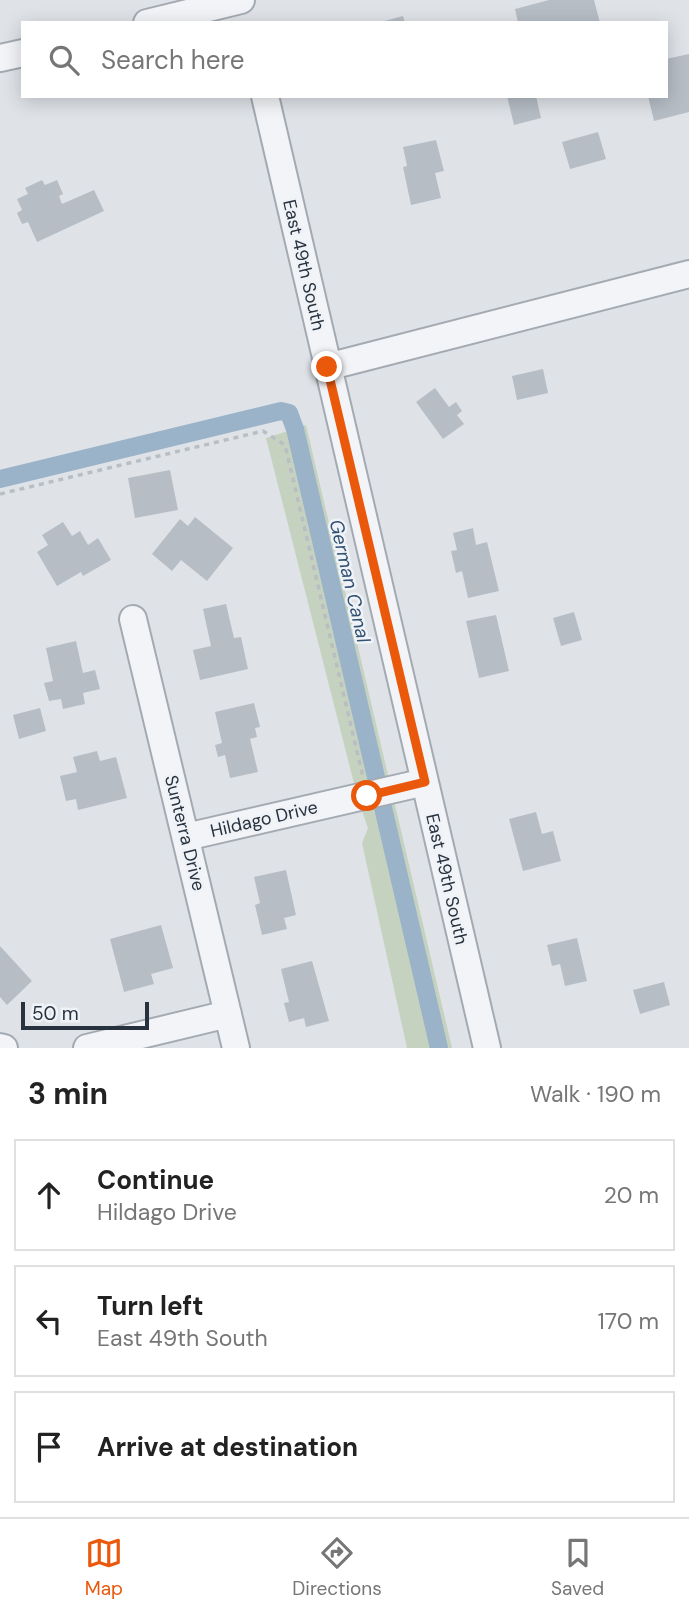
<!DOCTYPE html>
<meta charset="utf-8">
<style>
:root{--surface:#fff;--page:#f6f6f6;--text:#222;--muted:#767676;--line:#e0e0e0;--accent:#ea580c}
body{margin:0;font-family:"DM Sans",sans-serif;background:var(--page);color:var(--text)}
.scale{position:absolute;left:21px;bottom:18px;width:128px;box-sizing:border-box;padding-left:7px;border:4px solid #28323f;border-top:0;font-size:19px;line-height:24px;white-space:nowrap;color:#28323f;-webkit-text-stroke:5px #eff2f6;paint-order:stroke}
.stop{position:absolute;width:21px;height:21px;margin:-16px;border:5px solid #ea580c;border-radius:50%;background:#fff}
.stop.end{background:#ea580c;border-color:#fff;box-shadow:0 2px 7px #0008}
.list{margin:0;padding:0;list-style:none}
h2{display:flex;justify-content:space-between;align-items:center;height:91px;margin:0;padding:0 28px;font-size:30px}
h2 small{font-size:23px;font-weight:400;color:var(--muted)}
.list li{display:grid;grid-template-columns:46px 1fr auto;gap:21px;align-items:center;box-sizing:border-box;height:112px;margin:0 14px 14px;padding:0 14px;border:2px solid var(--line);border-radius:0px}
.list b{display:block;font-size:26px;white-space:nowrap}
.list p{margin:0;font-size:23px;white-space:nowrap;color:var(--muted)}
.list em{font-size:23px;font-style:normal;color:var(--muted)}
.icon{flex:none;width:38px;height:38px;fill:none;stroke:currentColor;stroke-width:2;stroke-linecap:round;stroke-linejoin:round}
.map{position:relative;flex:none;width:689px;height:1048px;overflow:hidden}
.search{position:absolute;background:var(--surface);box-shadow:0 4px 18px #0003;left:21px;right:21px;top:21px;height:77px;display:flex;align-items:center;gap:18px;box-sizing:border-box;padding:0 24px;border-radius:0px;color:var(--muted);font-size:26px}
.sheet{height:469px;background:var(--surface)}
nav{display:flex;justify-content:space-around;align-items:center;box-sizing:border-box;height:98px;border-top:2px solid var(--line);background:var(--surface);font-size:19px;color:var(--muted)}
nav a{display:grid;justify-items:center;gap:4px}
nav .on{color:var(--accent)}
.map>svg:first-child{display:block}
.green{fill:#c6d2c0}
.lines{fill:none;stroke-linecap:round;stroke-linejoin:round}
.canal{stroke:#9ab3c8;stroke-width:18}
.building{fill:#b6bdc5}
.minor-casing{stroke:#a4aab2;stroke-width:30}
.path{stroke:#b9bec3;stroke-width:3.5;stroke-dasharray:5 5;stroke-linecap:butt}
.minor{stroke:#f2f4f7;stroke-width:26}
.route{stroke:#ea580c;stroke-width:9}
.labels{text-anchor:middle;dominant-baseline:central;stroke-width:5;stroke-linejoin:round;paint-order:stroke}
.street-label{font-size:18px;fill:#28323f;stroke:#eff2f6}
.water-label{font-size:19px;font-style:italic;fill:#335273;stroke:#eff2f6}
</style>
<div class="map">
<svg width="689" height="1048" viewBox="0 0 689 1048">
<rect width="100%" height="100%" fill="#dfe3e8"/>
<path class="green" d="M 306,425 L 452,1048 L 407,1048 L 362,843 L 368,828 L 358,799 L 266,438 Z"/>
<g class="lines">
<path class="canal" d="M 0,479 L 281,411 L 289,413 L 295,429 L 439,1048"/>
</g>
<path class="building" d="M 549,0 L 594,0 L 600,23 L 518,23 L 515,9 Z
M 403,16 L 405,23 L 381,23 L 381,22 Z
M 689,54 L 689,112 L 654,121 L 648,96 L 666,96 L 666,59 Z
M 507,96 L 536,96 L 541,118 L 514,125 Z
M 598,132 L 606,159 L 570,169 L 562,142 Z
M 436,140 L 444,171 L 435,173 L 441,198 L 411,205 L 403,167 L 407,166 L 403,147 Z
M 42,180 L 45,185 L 57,180 L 63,194 L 59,196 L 62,204 L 94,190 L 104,211 L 37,242 L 28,222 L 22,224 L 17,213 L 22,210 L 17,199 L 28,194 L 25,188 Z
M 543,369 L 548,393 L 517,400 L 512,376 Z
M 435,388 L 449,407 L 456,402 L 462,411 L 457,415 L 464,424 L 443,439 L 416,402 Z
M 170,470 L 178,510 L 135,518 L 128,478 Z
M 195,517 L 233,548 L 207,581 L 181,560 L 172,571 L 152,554 L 180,519 L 188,526 Z
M 63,522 L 72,536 L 80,531 L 88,545 L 98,538 L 111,560 L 83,576 L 81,572 L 57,586 L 37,552 L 48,545 L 42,535 Z
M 473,528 L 476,545 L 487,542 L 499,591 L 468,598 L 462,571 L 456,573 L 451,551 L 457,550 L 453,533 Z
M 226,604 L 234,638 L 241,637 L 248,669 L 200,680 L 193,650 L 211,646 L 203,609 Z
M 574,612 L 582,640 L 561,646 L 553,618 Z
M 496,615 L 509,671 L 479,678 L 466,621 Z
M 76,641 L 83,673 L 95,670 L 100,689 L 83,693 L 85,704 L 63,709 L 61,699 L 49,701 L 44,683 L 53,681 L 46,648 Z
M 254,703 L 260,727 L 255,728 L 257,737 L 250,739 L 258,772 L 230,778 L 225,755 L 218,757 L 215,745 L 222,743 L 215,712 Z
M 40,708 L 46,731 L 19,739 L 13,715 Z
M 97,751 L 100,761 L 116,757 L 127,798 L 78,810 L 76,799 L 66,801 L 60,776 L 77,772 L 73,757 Z
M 536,812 L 542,834 L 553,831 L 561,861 L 523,871 L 509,819 Z
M 286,870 L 296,915 L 284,918 L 287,929 L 262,935 L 255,905 L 260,903 L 254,877 Z
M 161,925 L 173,968 L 151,974 L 154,984 L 124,992 L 110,939 Z
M 577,938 L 587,981 L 565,986 L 560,964 L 552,966 L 547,945 Z
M 0,946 L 32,981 L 7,1005 L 0,997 Z
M 312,961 L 329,1021 L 306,1027 L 304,1018 L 289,1022 L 284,1003 L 289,1002 L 281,969 Z
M 664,982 L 670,1005 L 640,1014 L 633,990 Z"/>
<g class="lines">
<defs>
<path id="minor" d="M 147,23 L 241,0
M 0,58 L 23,53
M 265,96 L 487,1048
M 327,367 L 689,274
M 133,619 L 236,1048
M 186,837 L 425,782
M 0,1047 L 4,1048
M 87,1048 L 228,1014"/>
</defs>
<use href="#minor" class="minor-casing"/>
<path class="path" d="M 0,494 L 263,431 L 285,445 L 363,777"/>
<use href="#minor" class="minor"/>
</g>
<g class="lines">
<path class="route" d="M 327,367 L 425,782 L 367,796"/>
</g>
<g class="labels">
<g class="street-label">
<text transform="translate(304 265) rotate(77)">East 49th South</text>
<text transform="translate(264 819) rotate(-13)">Hildago Drive</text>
<text transform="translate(185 833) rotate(76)">Sunterra Drive</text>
<text transform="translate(447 879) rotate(77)">East 49th South</text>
</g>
<g class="water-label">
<text transform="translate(350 581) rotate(77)">German Canal</text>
</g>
</g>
</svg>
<div class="scale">50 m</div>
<div class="stop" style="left:367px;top:796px"></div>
<div class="stop end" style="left:327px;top:367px"></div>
<div class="search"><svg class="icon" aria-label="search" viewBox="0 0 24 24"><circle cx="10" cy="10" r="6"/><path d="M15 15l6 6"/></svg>Search here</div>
</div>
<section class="sheet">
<h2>3 min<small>Walk · 190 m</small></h2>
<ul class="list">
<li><svg class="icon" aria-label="ahead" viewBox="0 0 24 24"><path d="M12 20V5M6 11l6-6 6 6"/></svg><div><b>Continue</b><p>Hildago Drive</p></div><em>20 m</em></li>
<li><svg class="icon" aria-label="left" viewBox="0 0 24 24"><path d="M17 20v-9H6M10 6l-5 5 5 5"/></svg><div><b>Turn left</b><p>East 49th South</p></div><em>170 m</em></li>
<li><svg class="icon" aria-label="arrive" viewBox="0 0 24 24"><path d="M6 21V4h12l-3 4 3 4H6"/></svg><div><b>Arrive at destination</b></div></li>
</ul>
</section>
<nav>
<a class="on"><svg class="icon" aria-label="map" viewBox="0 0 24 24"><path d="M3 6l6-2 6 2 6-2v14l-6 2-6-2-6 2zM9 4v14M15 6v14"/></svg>Map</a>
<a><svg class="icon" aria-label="directions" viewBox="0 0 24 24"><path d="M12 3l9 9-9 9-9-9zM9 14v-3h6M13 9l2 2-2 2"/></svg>Directions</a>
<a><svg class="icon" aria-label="saved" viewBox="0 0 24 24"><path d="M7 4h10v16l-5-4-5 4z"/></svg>Saved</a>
</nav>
